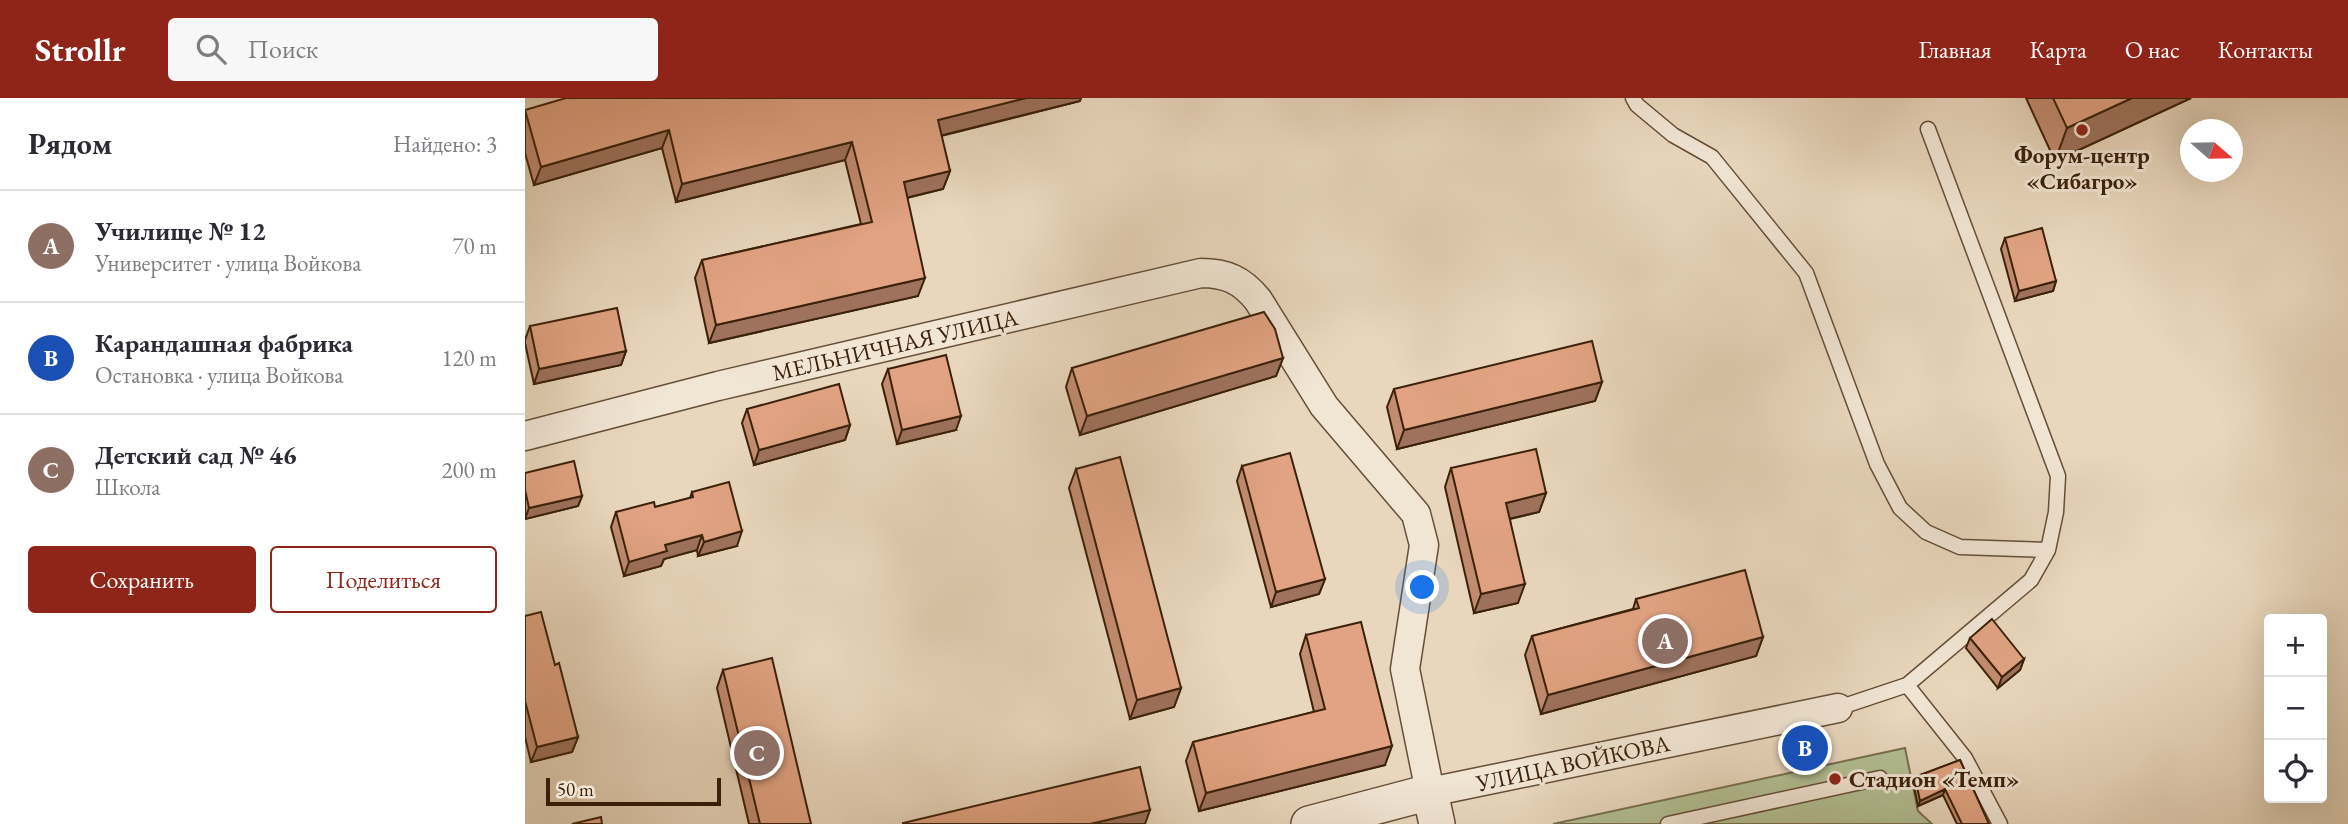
<!DOCTYPE html>
<html lang="ru">
<meta charset="utf-8">
<style>
:root{--surface:#fff;--page:#f7f7f7;--text:#2b2b33;--muted:#7c7c81;--line:#e1e1e2;--accent:#8f2418}
body{margin:0;font-family:"EB Garamond",serif;background:var(--page);color:var(--text)}
.controls{position:absolute;right:21px;bottom:21px;display:grid;overflow:hidden;border-radius:7px;box-shadow:0 7px 28px #0002}
.controls button{width:63px;height:63px;display:grid;place-items:center;padding:0;border:0;border-bottom:2px solid var(--line);background:var(--surface);color:var(--text);font:35px sans-serif}
.compass{position:absolute;left:1655px;top:21px;width:63px;height:63px;border-radius:50%;background:var(--surface);box-shadow:0 7px 28px #0002;rotate:110deg}
.scale{position:absolute;left:21px;bottom:18px;width:175px;box-sizing:border-box;padding-left:7px;border:4px solid #3b210a;border-top:0;font-size:19px;line-height:24px;white-space:nowrap;color:#3b210a;-webkit-text-stroke:5px #f1e5d4;paint-order:stroke}
.you{position:absolute;left:898px;top:490px;width:24px;height:24px;margin:-18px;border:5px solid #fff;border-radius:50%;background:#1a73e8;box-shadow:0 0 0 10px #1a73e833}
.badge{display:grid;place-items:center;width:46px;height:46px;border-radius:50%;background:var(--accent);color:#fff;font-size:23px;font-weight:700}
.pin{position:absolute;translate:-50% -50%;border:4px solid #fff;box-shadow:0 2px 7px #0006}
.list{margin:0;padding:0;list-style:none}
h2{display:flex;justify-content:space-between;align-items:center;height:91px;margin:0;padding:0 28px;font-size:30px}
h2 small{font-size:23px;font-weight:400;color:var(--muted)}
.list li{display:grid;grid-template-columns:46px 1fr auto;gap:21px;align-items:center;box-sizing:border-box;height:112px;padding:0 28px;border-top:2px solid var(--line)}
.list b{display:block;font-size:26px;white-space:nowrap}
.list p{margin:0;font-size:23px;white-space:nowrap;color:var(--muted)}
.list em{font-size:23px;font-style:normal;color:var(--muted)}
.actions{display:flex;gap:14px;padding:21px 28px}
.actions a{flex:1;padding:16px 0;border:2px solid var(--accent);border-radius:7px;text-align:center;font-size:24px;color:var(--accent)}
.actions .main{background:var(--accent);color:#fff}
.icon{flex:none;width:38px;height:38px;fill:none;stroke:currentColor;stroke-width:2;stroke-linecap:round;stroke-linejoin:round}
.map{position:relative;flex:none;width:1823px;height:726px;overflow:hidden}
header{display:flex;align-items:center;gap:42px;box-sizing:border-box;height:98px;padding:0 35px;background:var(--accent);color:#fff}
header strong{font-size:33px}
nav{display:flex;gap:38px;margin-inline-start:auto;font-size:24px}
.search{width:490px;height:63px;background:var(--page);display:flex;align-items:center;gap:18px;box-sizing:border-box;padding:0 24px;border-radius:7px;color:var(--muted);font-size:26px}
main{display:flex}
aside{flex:1;background:var(--surface)}
.map>svg:first-child{display:block}
.green{fill:#b3bf94;stroke:#77704f;stroke-width:2}
.lines{fill:none;stroke-linecap:round;stroke-linejoin:round}
.service-casing{stroke:#664e37;stroke-width:17}
.minor-casing{stroke:#664e37;stroke-width:31}
.tertiary-casing{stroke:#664e37;stroke-width:38}
.service{stroke:#f1e5d4;stroke-width:14}
.minor{stroke:#f1e5d4;stroke-width:28}
.tertiary{stroke:#f1e5d4;stroke-width:35}
.wall{fill:#c28c71;stroke:#3b210a;stroke-width:2}
.shaded-wall{fill:#9e725c;stroke:#3b210a;stroke-width:2}
.building{fill:#e1a383;stroke:#3b210a;stroke-width:2}
.poi-dot{fill:#8f2418;stroke:#f1e5d4;stroke-width:2.5}
.labels{text-anchor:middle;dominant-baseline:central;stroke-width:6;stroke-linejoin:round;paint-order:stroke}
.poi-label{font-size:23px;font-weight:bold;fill:#3b210a;stroke:#f1e5d4}
.street-label{font-size:23px;fill:#3b210a;stroke:#f1e5d4}
</style>
<header>
<strong>Strollr</strong>
<div class="search"><svg class="icon" aria-label="search" viewBox="0 0 24 24"><circle cx="10" cy="10" r="6"/><path d="M15 15l6 6"/></svg>Поиск</div>
<nav><a>Главная</a><a>Карта</a><a>О нас</a><a>Контакты</a></nav>
</header>
<main>
<aside>
<h2>Рядом<small>Найдено: 3</small></h2>
<ul class="list">
<li><span class="badge" style="background:#8d6e63">A</span><div><b>Училище № 12</b><p>Университет · улица Войкова</p></div><em>70 m</em></li>
<li><span class="badge" style="background:#1a4fb4">B</span><div><b>Карандашная фабрика</b><p>Остановка · улица Войкова</p></div><em>120 m</em></li>
<li><span class="badge" style="background:#8d6e63">C</span><div><b>Детский сад № 46</b><p>Школа</p></div><em>200 m</em></li>
</ul>
<div class="actions"><a class="main">Сохранить</a><a>Поделиться</a></div>
</aside>
<div class="map">
<svg width="1823" height="726" viewBox="0 0 1823 726">
<rect width="100%" height="100%" fill="#e9d7bd"/>
<filter id="stains"><feTurbulence type="fractalNoise" baseFrequency=".00286" numOctaves="4"/><feColorMatrix values="0 0 0 0 .2 0 0 0 0 .09 0 0 0 0 .02 0 0 0 .5 -.17"/></filter>
<radialGradient id="worn" r=".72"><stop offset=".6" stop-color="#630" stop-opacity="0"/><stop offset="1" stop-color="#630" stop-opacity=".3"/></radialGradient>
<path class="green" d="M 1380,650 L 1393,713 L 1407,726 L 1028,726 Z"/>
<g class="lines">
<defs>
<path id="service" d="M 1108,0 L 1112,7 L 1148,37 L 1187,59 L 1281,175 L 1352,366 L 1375,410 L 1401,434 L 1435,449 L 1523,452
M 1382,587 L 1440,660 L 1475,726
M 1313,610 L 1382,587 L 1506,482 L 1523,452 L 1531,414 L 1533,378 L 1403,31
M 1143,726 L 1355,680"/>
<path id="minor" d="M 0,338 L 193,288 L 676,175 C 701,175 717,182 733,202 L 799,308 L 891,416 L 899,447 L 880,571 L 905,694 L 1313,610"/>
<path id="tertiary" d="M 784,726 L 905,694 L 912,726"/>
</defs>
<use href="#service" class="service-casing"/>
<use href="#minor" class="minor-casing"/>
<use href="#tertiary" class="tertiary-casing"/>
<use href="#service" class="service"/>
<use href="#minor" class="minor"/>
<use href="#tertiary" class="tertiary"/>
</g>
<path class="wall" d="M 1501,0 L 1666,0 L 1530,63 Z
M 555,3 L 416,38 L 425,73 L 418,91 L 382,100 L 393,198 L 184,245 L 170,180 L 177,162 L 336,126 L 320,62 L 151,104 L 137,50 L 9,87 L 0,55 L 0,12 Z
M 1480,140 L 1531,183 L 1528,193 L 1490,203 L 1476,151 Z
M 5,228 L 101,253 L 96,267 L 9,286 L 0,245 L 0,242 Z
M 758,260 L 751,278 L 555,337 L 541,289 L 547,270 Z
M 363,271 L 431,332 L 372,346 L 357,286 Z
M 1077,284 L 1070,303 L 872,351 L 862,309 L 869,291 Z
M 222,311 L 325,327 L 320,342 L 229,367 L 217,325 Z
M 717,368 L 800,481 L 794,496 L 746,509 L 712,383 Z
M 926,370 L 1021,395 L 1014,414 L 985,421 L 993,505 L 949,515 L 920,389 Z
M 551,371 L 656,590 L 649,609 L 605,621 L 544,390 Z
M 0,375 L 57,398 L 53,408 L 0,421 Z
M 167,394 L 212,448 L 173,458 L 172,452 L 139,461 L 136,468 L 99,478 L 86,429 L 91,414 L 130,409 L 165,400 Z
M 1111,501 L 1238,539 L 1231,558 L 1016,616 L 1000,557 L 1007,538 L 1108,511 Z
M 0,518 L 30,567 L 53,639 L 47,654 L 6,664 L 0,639 Z
M 781,537 L 860,667 L 674,713 L 661,663 L 668,644 L 789,614 L 775,556 Z
M 1445,540 L 1499,561 L 1495,572 L 1473,590 L 1441,550 Z
M 198,572 L 286,726 L 224,726 L 192,590 Z
M 1435,662 L 1464,726 L 1432,726 L 1418,697 L 1393,708 L 1388,684 L 1390,679 Z"/>
<path class="shaded-wall" d="M 501,0 L 556,0 L 555,3 L 406,40 L 413,22 Z
M 1607,0 L 1666,0 L 1530,63 L 1542,30 Z
M 144,32 L 137,50 L 9,87 L 16,69 Z
M 327,44 L 320,62 L 151,104 L 157,86 Z
M 425,73 L 418,91 L 372,102 L 379,84 Z
M 400,180 L 393,198 L 184,245 L 191,227 Z
M 1531,183 L 1528,193 L 1490,203 L 1494,193 Z
M 101,253 L 96,267 L 9,286 L 14,271 Z
M 758,260 L 751,278 L 555,337 L 562,318 Z
M 1077,284 L 1070,303 L 872,351 L 879,332 Z
M 436,318 L 431,332 L 372,346 L 377,332 Z
M 325,327 L 320,342 L 229,367 L 234,352 Z
M 1021,395 L 1014,414 L 974,423 L 981,405 Z
M 57,398 L 53,408 L 0,421 L 4,410 Z
M 217,433 L 212,448 L 173,458 L 179,444 Z
M 177,437 L 172,452 L 139,461 L 136,468 L 99,478 L 104,464 L 140,447 Z
M 800,481 L 794,496 L 746,509 L 751,494 Z
M 1000,486 L 993,505 L 949,515 L 956,496 Z
M 1238,539 L 1231,558 L 1016,616 L 1023,597 Z
M 1499,561 L 1495,572 L 1473,590 L 1477,579 Z
M 656,590 L 649,609 L 605,621 L 612,602 Z
M 53,639 L 47,654 L 6,664 L 12,649 Z
M 867,648 L 860,667 L 674,713 L 681,695 Z
M 1420,691 L 1418,697 L 1393,708 L 1395,703 Z
M 625,712 L 620,726 L 565,726 Z"/>
<path class="building" d="M 41,0 L 501,0 L 413,22 L 425,73 L 379,84 L 400,180 L 191,227 L 177,162 L 347,124 L 327,44 L 157,86 L 144,32 L 16,69 L 0,12 Z
M 1528,0 L 1607,0 L 1542,30 Z
M 1517,130 L 1531,183 L 1494,193 L 1480,140 Z
M 92,210 L 101,253 L 14,271 L 5,228 Z
M 739,214 L 750,231 L 758,260 L 562,318 L 547,270 Z
M 1067,243 L 1077,284 L 879,332 L 869,291 Z
M 421,257 L 436,318 L 377,332 L 363,271 Z
M 314,286 L 325,327 L 234,352 L 222,311 Z
M 1011,351 L 1021,395 L 981,405 L 1000,486 L 956,496 L 926,370 Z
M 765,355 L 800,481 L 751,494 L 717,368 Z
M 595,359 L 656,590 L 612,602 L 551,371 Z
M 49,363 L 57,398 L 4,410 L 0,392 L 0,375 Z
M 204,384 L 217,433 L 179,444 L 177,437 L 140,447 L 142,453 L 104,464 L 91,414 L 129,404 L 130,409 L 168,399 L 167,394 Z
M 1220,472 L 1238,539 L 1023,597 L 1007,538 L 1114,510 L 1111,501 Z
M 16,514 L 30,567 L 34,565 L 53,639 L 12,649 L 0,603 L 0,518 Z
M 1467,521 L 1499,561 L 1477,579 L 1445,540 Z
M 836,524 L 867,648 L 681,695 L 668,644 L 800,611 L 781,537 Z
M 247,560 L 286,726 L 235,726 L 198,572 Z
M 1435,662 L 1464,726 L 1437,726 L 1420,691 L 1395,703 L 1390,679 Z
M 615,669 L 625,712 L 565,726 L 378,726 L 378,725 Z
M 76,719 L 77,726 L 47,726 Z"/>
<g class="poi-dot">
<circle cx="1557" cy="32" r="7"/>
<circle cx="1310" cy="681" r="7"/>
</g>
<g class="labels">
<g class="poi-label">
<text x="1557" y="57">Форум-центр<tspan x="1557" dy="26">«Сибагро»</tspan></text>
<text x="1324" y="681" text-anchor="start">Стадион «Темп»</text>
</g>
<g class="street-label">
<text transform="translate(370 247) rotate(-13)">МЕЛЬНИЧНАЯ УЛИЦА</text>
<text transform="translate(1048 665) rotate(-12)">УЛИЦА ВОЙКОВА</text>
</g>
</g>
<rect width="100%" height="100%" filter="url(#stains)"/>
<rect width="100%" height="100%" fill="url(#worn)"/>
</svg>
<div class="controls">
<button>+</button>
<button>−</button>
<button><svg class="icon" aria-label="locate" viewBox="0 0 24 24"><circle cx="12" cy="12" r="6"/><path d="M12 2v4M12 18v4M2 12h4M18 12h4"/></svg></button>
</div>
<svg class="compass" viewBox="-18 -18 36 36"><path d="M0-13l5 13h-10z" fill="#e53935"/><path d="M0 13l5-13h-10z" fill="#7c7c81"/></svg>
<div class="scale">50 m</div>
<div class="you"></div>
<div class="pin badge" style="left:1140px;top:543px;background:#8d6e63">A</div>
<div class="pin badge" style="left:1280px;top:650px;background:#1a4fb4">B</div>
<div class="pin badge" style="left:232px;top:655px;background:#8d6e63">C</div>
</div>
</main>
